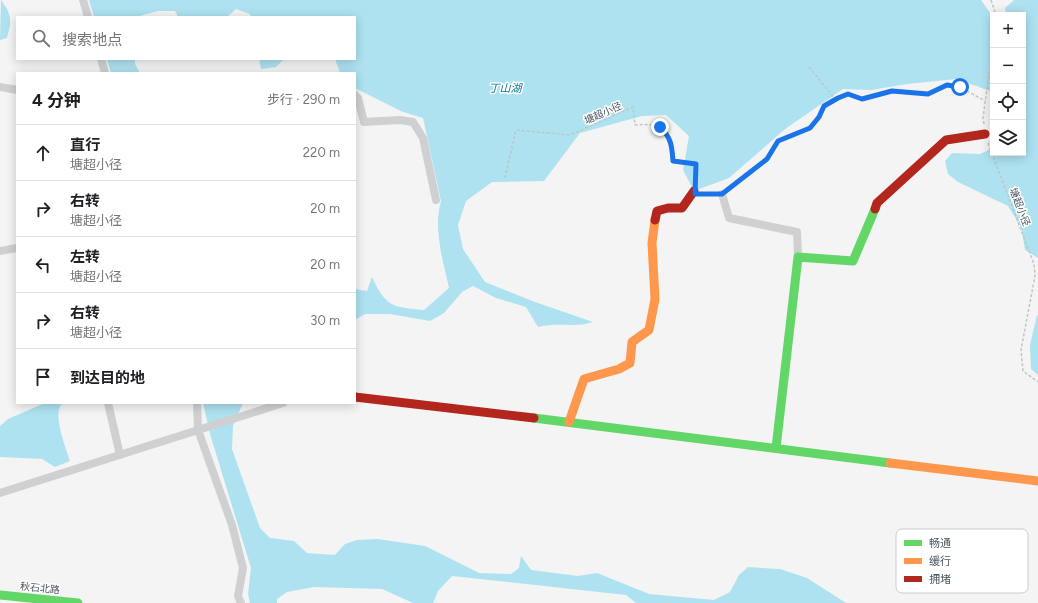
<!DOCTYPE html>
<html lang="zh">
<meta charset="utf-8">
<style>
:root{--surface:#fff;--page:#f2f2f2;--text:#202124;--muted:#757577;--line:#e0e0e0}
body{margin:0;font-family:Figtree,"Noto Sans SC",sans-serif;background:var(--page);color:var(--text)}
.controls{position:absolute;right:12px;top:12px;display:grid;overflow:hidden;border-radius:0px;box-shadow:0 2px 10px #0003}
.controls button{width:36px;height:36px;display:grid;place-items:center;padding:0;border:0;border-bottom:1px solid var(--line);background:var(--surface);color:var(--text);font:20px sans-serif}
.stop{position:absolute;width:12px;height:12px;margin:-9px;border:3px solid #1a73e8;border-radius:50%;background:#fff}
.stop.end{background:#1a73e8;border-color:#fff;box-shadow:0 1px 4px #0008}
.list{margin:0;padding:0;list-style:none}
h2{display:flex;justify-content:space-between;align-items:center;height:52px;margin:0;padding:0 16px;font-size:17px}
h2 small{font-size:13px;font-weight:400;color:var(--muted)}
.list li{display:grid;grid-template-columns:26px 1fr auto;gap:12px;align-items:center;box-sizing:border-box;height:56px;padding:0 16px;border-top:1px solid var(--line)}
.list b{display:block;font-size:15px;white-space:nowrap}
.list p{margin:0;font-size:13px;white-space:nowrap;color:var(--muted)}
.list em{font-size:13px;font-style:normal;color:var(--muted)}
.icon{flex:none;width:22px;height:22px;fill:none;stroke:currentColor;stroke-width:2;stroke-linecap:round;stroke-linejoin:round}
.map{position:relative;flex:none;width:1038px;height:603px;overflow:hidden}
.search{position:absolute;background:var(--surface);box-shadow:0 2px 10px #0003;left:16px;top:16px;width:340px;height:44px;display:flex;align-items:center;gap:10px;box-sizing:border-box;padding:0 14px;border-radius:0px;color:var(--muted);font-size:15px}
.panel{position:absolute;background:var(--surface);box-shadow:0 2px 10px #0003;left:16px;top:72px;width:340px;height:332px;border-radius:0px}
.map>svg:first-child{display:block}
.water{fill:#aee2f0}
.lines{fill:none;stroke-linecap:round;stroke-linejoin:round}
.path{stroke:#bcc7c4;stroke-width:1.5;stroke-dasharray:3 2;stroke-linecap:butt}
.street{stroke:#ced0d2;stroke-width:8}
.fast{stroke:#63d668;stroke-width:9}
.slow{stroke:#ff974d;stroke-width:9}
.jam{stroke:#b3261e;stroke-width:9}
.route{stroke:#1a73e8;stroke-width:5}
.labels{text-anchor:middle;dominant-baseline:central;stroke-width:3;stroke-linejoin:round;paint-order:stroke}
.street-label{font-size:10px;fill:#4a5661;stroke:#fff}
.water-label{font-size:11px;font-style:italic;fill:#0c7c9b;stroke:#fff}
.key{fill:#fff;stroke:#c9ccd0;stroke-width:1}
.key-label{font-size:11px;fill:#4a5661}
</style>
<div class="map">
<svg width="1038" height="603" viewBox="0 0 1038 603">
<rect width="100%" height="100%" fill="#f4f4f4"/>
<path class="water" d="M 1,0 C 12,15 12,20 7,38 L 0,40 Z
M 89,0 L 981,0 L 993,17 L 993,95 L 990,91 L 957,79 L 907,84 L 871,90 L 843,89 L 785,129 L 729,178 L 694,191 L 683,170 L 689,136 L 666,115 L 642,116 L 580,133 L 544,181 L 492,182 L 466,201 L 458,225 L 463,249 L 485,282 L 535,302 L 593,322 C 576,328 557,322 538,327 L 526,307 L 496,298 L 473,286 L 462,292 L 444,313 L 430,321 L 390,314 L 365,314 L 355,320 L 355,289 L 367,291 L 372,277 C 386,307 392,307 424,310 L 449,288 C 443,260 433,229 441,201 L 423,118 L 403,112 L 355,88 L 355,73 L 340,73 L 335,59 L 355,59 L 355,17 L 251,17 L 250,14 L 236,9 L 227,17 L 178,17 L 175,11 L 158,11 L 136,17 L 94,17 Z
M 1014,0 L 1038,0 L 1038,258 L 1025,250 L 1021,227 L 1008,206 L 958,182 L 948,174 L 945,161 L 952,153 L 980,154 L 993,148 L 993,153 L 1023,153 L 1023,15 L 1006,15 L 1005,8 Z
M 107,59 L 135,59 L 135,64 L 140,73 L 111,73 Z
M 259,59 L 284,59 L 276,67 L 261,69 Z
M 1037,315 L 1038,316 L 1038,375 L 1031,369 L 1030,345 Z
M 45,403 L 63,403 C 51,412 66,448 70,461 L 55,467 L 42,459 L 0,457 L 0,426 L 8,419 Z
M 203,403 L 243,403 L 233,426 L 232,449 L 260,528 L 270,538 L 294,541 L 307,553 L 335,555 L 345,544 L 357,540 L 378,539 L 425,546 L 479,573 L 511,574 L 519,568 L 521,556 L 531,570 L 578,576 L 597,573 L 649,594 L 714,600 L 730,592 L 739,575 L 748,567 L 780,569 L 807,578 L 846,603 L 636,603 L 626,595 L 452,576 L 438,591 L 433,603 L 413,603 L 382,589 L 314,587 L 287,592 L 277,599 L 277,603 L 250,603 L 248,594 L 251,568 L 210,434 Z"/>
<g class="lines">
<path class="path" d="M 991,0 L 996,15
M 809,67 L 836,100
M 984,124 L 983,118 L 993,46
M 988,143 L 1034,264 L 1035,276 L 1021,350 L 1023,371 L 1038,382
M 505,178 L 516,130 L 570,135 L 633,107 L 635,125 C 664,122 672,133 673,161 L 696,164 L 696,181
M 729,188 L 767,159 L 778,141 L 810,128 L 819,117 L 824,106 L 848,95 L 862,99 L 892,91 L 928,94 L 947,85 L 960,87 L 985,101
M 703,194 L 713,194"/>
<path class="street" d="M 83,0 L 88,17
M 101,59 L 105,73
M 0,87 L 17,90
M 355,95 L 358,98 L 364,122 L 400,120 L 413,122 L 423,138 L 436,200
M 722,194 L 729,218 L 797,232 L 798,257
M 0,251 L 17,248
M 108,403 L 120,455
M 197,403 L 198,430 L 232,525 L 243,568 L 238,596 L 241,603
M 0,493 L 283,403"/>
<path class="fast" d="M 534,418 L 890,463
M 776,448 L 798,257 L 853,261 L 875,209
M 0,595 L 78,603"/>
<path class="slow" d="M 569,422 L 584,379 L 619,369 L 630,363 L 632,342 L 649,330 L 655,299 L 652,243 L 655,220
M 890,463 L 1038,481"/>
<path class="jam" d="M 875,209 L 877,203 L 946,140 L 985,134
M 655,220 L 657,211 L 668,208 L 682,208 L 694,191
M 355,397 L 534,418"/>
</g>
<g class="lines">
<path class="route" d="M 660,127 C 671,137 672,146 673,161 L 696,164 L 695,194 L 722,194 L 767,159 L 778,141 L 810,128 L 819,117 L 824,106 L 838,98 L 848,94 L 862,99 L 892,91 L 928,94 L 947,85 L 960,87"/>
</g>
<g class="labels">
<g class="street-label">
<text transform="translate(603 113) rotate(-24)">塘超小径</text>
<text transform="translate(1020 207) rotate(69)">塘超小径</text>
<text transform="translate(40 588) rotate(6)">秋石北路</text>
</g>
<g class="water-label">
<text x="505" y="88">丁山湖</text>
</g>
</g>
<rect x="896" y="529" width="132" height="64" rx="6" class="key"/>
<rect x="904" y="540" width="18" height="6" fill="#63d668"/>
<rect x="904" y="558" width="18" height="6" fill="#ff974d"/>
<rect x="904" y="576" width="18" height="6" fill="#b3261e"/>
<g class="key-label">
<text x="929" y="547">畅通</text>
<text x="929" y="565">缓行</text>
<text x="929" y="583">拥堵</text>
</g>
</svg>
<div class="controls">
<button>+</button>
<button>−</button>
<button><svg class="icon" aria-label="locate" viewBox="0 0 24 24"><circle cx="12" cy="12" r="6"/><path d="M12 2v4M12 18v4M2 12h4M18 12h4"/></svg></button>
<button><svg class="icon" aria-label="layers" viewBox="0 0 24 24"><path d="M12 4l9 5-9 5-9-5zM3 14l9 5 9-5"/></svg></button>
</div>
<div class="stop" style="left:960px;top:87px"></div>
<div class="stop end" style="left:660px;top:127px"></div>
<div class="search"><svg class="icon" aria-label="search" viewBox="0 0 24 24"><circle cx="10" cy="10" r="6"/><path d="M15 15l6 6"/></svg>搜索地点</div>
<section class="panel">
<h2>4 分钟<small>步行 · 290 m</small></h2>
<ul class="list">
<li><svg class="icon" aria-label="ahead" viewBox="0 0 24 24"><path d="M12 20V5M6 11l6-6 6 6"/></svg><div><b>直行</b><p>塘超小径</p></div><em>220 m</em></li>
<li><svg class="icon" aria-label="right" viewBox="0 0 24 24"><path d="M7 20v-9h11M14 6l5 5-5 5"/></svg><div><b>右转</b><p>塘超小径</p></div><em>20 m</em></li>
<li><svg class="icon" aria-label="left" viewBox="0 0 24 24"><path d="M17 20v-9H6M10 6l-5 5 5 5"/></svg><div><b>左转</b><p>塘超小径</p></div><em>20 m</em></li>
<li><svg class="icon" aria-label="right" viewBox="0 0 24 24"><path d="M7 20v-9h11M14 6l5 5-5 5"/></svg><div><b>右转</b><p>塘超小径</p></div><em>30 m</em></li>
<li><svg class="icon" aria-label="arrive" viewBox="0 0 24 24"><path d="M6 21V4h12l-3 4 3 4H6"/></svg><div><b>到达目的地</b></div></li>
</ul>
</section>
</div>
